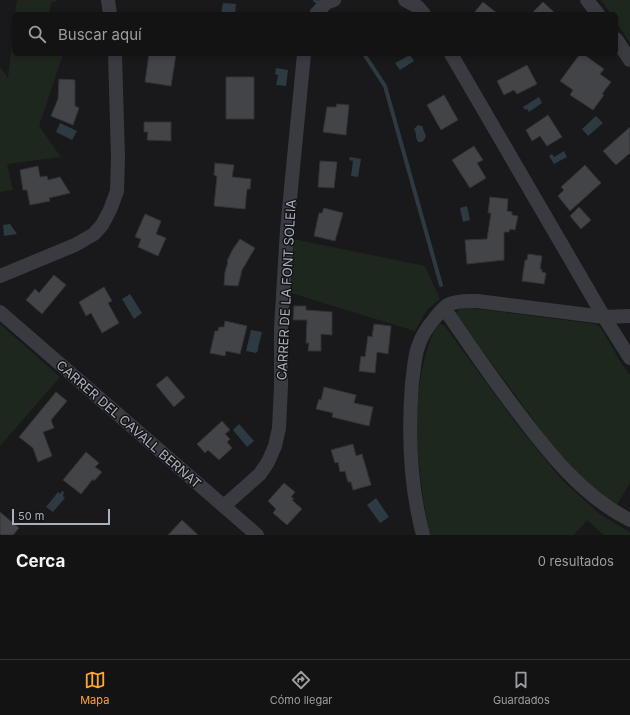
<!DOCTYPE html>
<html lang="es">
<meta charset="utf-8">
<style>
:root{--surface:#131314;--page:#202022;--text:#f1f3f6;--muted:#9d9ea0;--line:#323234;--accent:#ffa72d}
body{margin:0;font-family:Inter,sans-serif;background:var(--page);color:var(--text)}
.scale{position:absolute;left:12px;bottom:10px;width:98px;box-sizing:border-box;padding-left:4px;border:2px solid #aab1bc;border-top:0;font-size:11px;line-height:14px;white-space:nowrap;color:#aab1bc;-webkit-text-stroke:3px #141416;paint-order:stroke}
.list{margin:0;padding:0;list-style:none}
h2{display:flex;justify-content:space-between;align-items:center;height:52px;margin:0;padding:0 16px;font-size:17px}
h2 small{font-size:13px;font-weight:400;color:var(--muted)}
.icon{flex:none;width:22px;height:22px;fill:none;stroke:currentColor;stroke-width:2;stroke-linecap:round;stroke-linejoin:round}
.map{position:relative;flex:none;width:630px;height:535px;overflow:hidden}
.search{position:absolute;background:var(--surface);box-shadow:0 2px 6px #0003;left:12px;right:12px;top:12px;height:44px;display:flex;align-items:center;gap:10px;box-sizing:border-box;padding:0 14px;border-radius:6px;color:var(--muted);font-size:15px}
.sheet{height:124px;background:var(--surface)}
nav{display:flex;justify-content:space-around;align-items:center;box-sizing:border-box;height:56px;border-top:1px solid var(--line);background:var(--surface);font-size:11px;color:var(--muted)}
nav a{display:grid;justify-items:center;gap:2px}
nav .on{color:var(--accent)}
.map>svg:first-child{display:block}
.green{fill:#1e271e}
.water{fill:#2d3a41}
.lines{fill:none;stroke-linecap:round;stroke-linejoin:round}
.stream{stroke:#2d3a41;stroke-width:4}
.building{fill:#424448;stroke:#323337}
.street{stroke:#393b41;stroke-width:14}
.labels{text-anchor:middle;dominant-baseline:central;stroke-width:3;stroke-linejoin:round;paint-order:stroke}
.street-label{font-size:13px;fill:#aab1bc;stroke:#141416}
</style>
<div class="map">
<svg width="630" height="535" viewBox="0 0 630 535">
<rect width="100%" height="100%" fill="#19191b"/>
<path class="green" d="M 17,0 L 58,0 L 51,3 L 49,14 L 15,14 Z
M 601,0 L 630,0 L 630,43 L 616,22 L 616,14 L 611,14 Z
M 14,24 L 14,54 L 63,54 L 39,126 L 61,157 L 7,164 L 13,190 L 0,192 L 0,67 L 8,78 Z
M 293,239 L 425,266 L 440,299 L 427,310 L 415,331 L 291,293 Z
M 463,307 L 595,324 L 601,328 L 621,363 L 630,375 L 630,483 L 616,506 L 593,488 L 572,468 L 549,441 L 460,320 L 456,314 L 458,309 Z
M 0,324 L 60,377 L 0,446 Z
M 441,324 L 444,325 L 515,422 L 562,480 L 601,515 L 630,532 L 630,535 L 604,535 L 587,520 L 574,535 L 430,535 C 418,477 409,401 429,344 C 432,337 434,327 441,324 Z"/>
<path class="water" d="M 223,3 L 236,4 L 235,14 L 221,14 Z
M 410,55 L 414,61 L 400,70 L 395,63 Z
M 276,68 L 288,70 L 286,86 L 276,85 L 278,75 L 275,74 Z
M 539,97 L 542,103 L 529,112 L 527,109 L 525,110 L 523,107 Z
M 596,116 L 603,123 L 588,136 L 582,129 Z
M 60,123 L 77,131 L 72,140 L 56,132 Z
M 418,125 L 422,126 L 426,136 L 424,140 L 422,142 L 418,142 C 415,137 417,134 414,129 Z
M 564,151 L 567,157 L 554,164 L 549,156 L 552,154 L 554,157 Z
M 350,157 L 361,159 L 358,177 L 351,176 L 353,161 L 349,160 Z
M 467,206 L 470,220 L 463,222 L 460,208 Z
M 10,224 L 17,234 L 4,236 L 3,225 Z
M 130,294 L 142,313 L 134,319 L 122,299 Z
M 251,330 L 262,332 L 258,348 L 258,351 L 256,353 L 246,351 Z
M 239,424 L 254,441 L 247,447 L 233,430 Z
M 62,491 L 64,492 L 63,496 L 65,498 L 53,512 L 46,507 L 58,492 L 60,494 Z
M 376,498 L 389,517 L 380,523 L 367,505 Z"/>
<g class="lines">
<path class="stream" d="M 315,0 L 316,1
M 364,54 L 385,86 L 441,285"/>
</g>
<path class="building" d="M 483,2 L 498,14 L 473,14 Z
M 543,2 L 556,14 L 531,14 Z
M 149,54 L 176,54 L 171,86 L 145,82 Z
M 580,54 L 583,54 L 604,69 L 600,74 L 611,82 L 602,94 L 604,95 L 593,110 L 570,95 L 573,90 L 560,81 Z
M 527,65 L 537,84 L 517,94 L 514,90 L 504,95 L 497,81 Z
M 226,77 L 254,77 L 254,119 L 226,119 Z
M 59,79 L 75,80 L 75,106 L 79,108 L 73,125 L 51,116 L 58,99 Z
M 444,95 L 458,120 L 441,130 L 427,105 Z
M 337,104 L 349,105 L 346,135 L 323,132 L 327,107 L 336,107 Z
M 548,115 L 562,137 L 547,146 L 540,136 L 532,141 L 526,130 Z
M 144,122 L 171,122 L 171,141 L 147,140 L 148,132 L 144,132 Z
M 630,127 L 630,153 L 616,165 L 603,151 Z
M 474,146 L 483,160 L 477,163 L 486,178 L 470,188 L 452,160 Z
M 320,161 L 337,162 L 334,188 L 318,187 Z
M 215,163 L 234,165 L 232,177 L 251,179 L 250,189 L 247,189 L 245,209 L 214,206 L 217,176 L 214,175 Z
M 585,165 L 601,183 L 570,211 L 558,196 L 564,190 L 561,187 Z
M 38,166 L 40,177 L 47,176 L 48,180 L 60,177 L 70,193 L 49,198 L 50,201 L 30,205 L 27,190 L 23,190 L 20,170 Z
M 490,197 L 508,199 L 507,211 L 512,212 L 512,215 L 518,216 L 515,230 L 510,229 L 509,232 L 504,232 L 504,260 L 467,264 L 465,240 L 487,239 L 491,213 L 488,213 Z
M 579,207 L 591,220 L 581,229 L 570,216 Z
M 324,208 L 343,213 L 335,241 L 314,236 L 319,213 L 322,213 Z
M 145,214 L 161,221 L 156,234 L 166,238 L 158,256 L 138,247 L 141,239 L 135,237 Z
M 240,239 L 255,248 L 242,270 L 238,286 L 224,285 L 225,272 L 228,262 L 227,261 L 233,249 Z
M 528,254 L 542,256 L 540,269 L 542,269 L 542,272 L 546,273 L 544,284 L 522,281 L 525,260 L 527,260 Z
M 54,275 L 66,285 L 42,314 L 26,300 L 35,289 L 39,293 Z
M 104,287 L 112,301 L 108,303 L 119,323 L 102,333 L 91,313 L 86,316 L 79,302 Z
M 294,306 L 306,306 L 306,310 L 332,312 L 332,335 L 321,334 L 321,351 L 308,351 L 309,343 L 306,343 L 307,320 L 293,320 Z
M 225,321 L 247,326 L 240,354 L 226,351 L 225,356 L 210,353 L 215,331 L 218,331 L 219,327 L 224,327 Z
M 374,324 L 391,326 L 388,354 L 377,352 L 375,373 L 359,371 L 361,356 L 365,357 L 368,336 L 372,337 Z
M 167,376 L 185,397 L 174,407 L 156,385 Z
M 324,387 L 356,395 L 354,403 L 373,407 L 369,426 L 332,417 L 333,413 L 316,409 L 319,399 L 321,400 Z
M 56,392 L 67,401 L 51,420 L 54,428 L 43,432 L 52,456 L 38,462 L 33,448 L 19,437 Z
M 222,421 L 230,430 L 225,434 L 230,439 L 227,442 L 232,448 L 219,460 L 208,450 L 205,453 L 197,444 Z
M 353,444 L 356,456 L 362,454 L 371,485 L 353,490 L 351,482 L 348,482 L 345,471 L 340,472 L 338,462 L 335,463 L 331,450 Z
M 86,452 L 99,463 L 95,467 L 102,472 L 94,481 L 93,479 L 81,494 L 63,480 Z
M 284,483 L 295,492 L 291,497 L 294,499 L 292,500 L 302,509 L 287,525 L 273,513 L 276,509 L 268,501 Z
M 0,512 L 19,528 L 13,535 L 0,535 Z
M 182,520 L 198,535 L 168,535 Z"/>
<g class="lines">
<path class="street" d="M 108,0 L 110,14
M 405,0 L 418,7 L 424,14
M 587,0 L 598,14
M 316,14 L 326,3 L 334,0
M 616,39 L 630,60
M 451,54 L 604,317 L 630,358
M 0,276 L 75,245 L 94,234 L 102,225 L 110,210 L 117,191 L 118,158 L 115,54
M 444,308 C 468,343 491,377 517,411 C 548,452 582,496 630,520
M 0,312 L 257,535
M 224,506 L 260,474 L 268,462 L 275,446 L 279,428 L 281,386 L 281,328 L 287,230 L 304,54
M 423,535 C 410,486 408,434 412,383 C 414,371 414,358 418,347 C 421,337 428,326 435,318 C 439,313 444,306 450,304 C 459,300 468,301 477,301 L 604,317 L 630,316"/>
</g>
<g class="labels">
<g class="street-label">
<text transform="translate(286 290) rotate(-87)">CARRER DE LA FONT SOLEIA</text>
<text transform="translate(129 424) rotate(41)">CARRER DEL CAVALL BERNAT</text>
</g>
</g>
</svg>
<div class="scale">50 m</div>
<div class="search"><svg class="icon" aria-label="search" viewBox="0 0 24 24"><circle cx="10" cy="10" r="6"/><path d="M15 15l6 6"/></svg>Buscar aquí</div>
</div>
<section class="sheet">
<h2>Cerca<small>0 resultados</small></h2>
<ul class="list">
</ul>
</section>
<nav>
<a class="on"><svg class="icon" aria-label="map" viewBox="0 0 24 24"><path d="M3 6l6-2 6 2 6-2v14l-6 2-6-2-6 2zM9 4v14M15 6v14"/></svg>Mapa</a>
<a><svg class="icon" aria-label="directions" viewBox="0 0 24 24"><path d="M12 3l9 9-9 9-9-9zM9 14v-3h6M13 9l2 2-2 2"/></svg>Cómo llegar</a>
<a><svg class="icon" aria-label="saved" viewBox="0 0 24 24"><path d="M7 4h10v16l-5-4-5 4z"/></svg>Guardados</a>
</nav>
